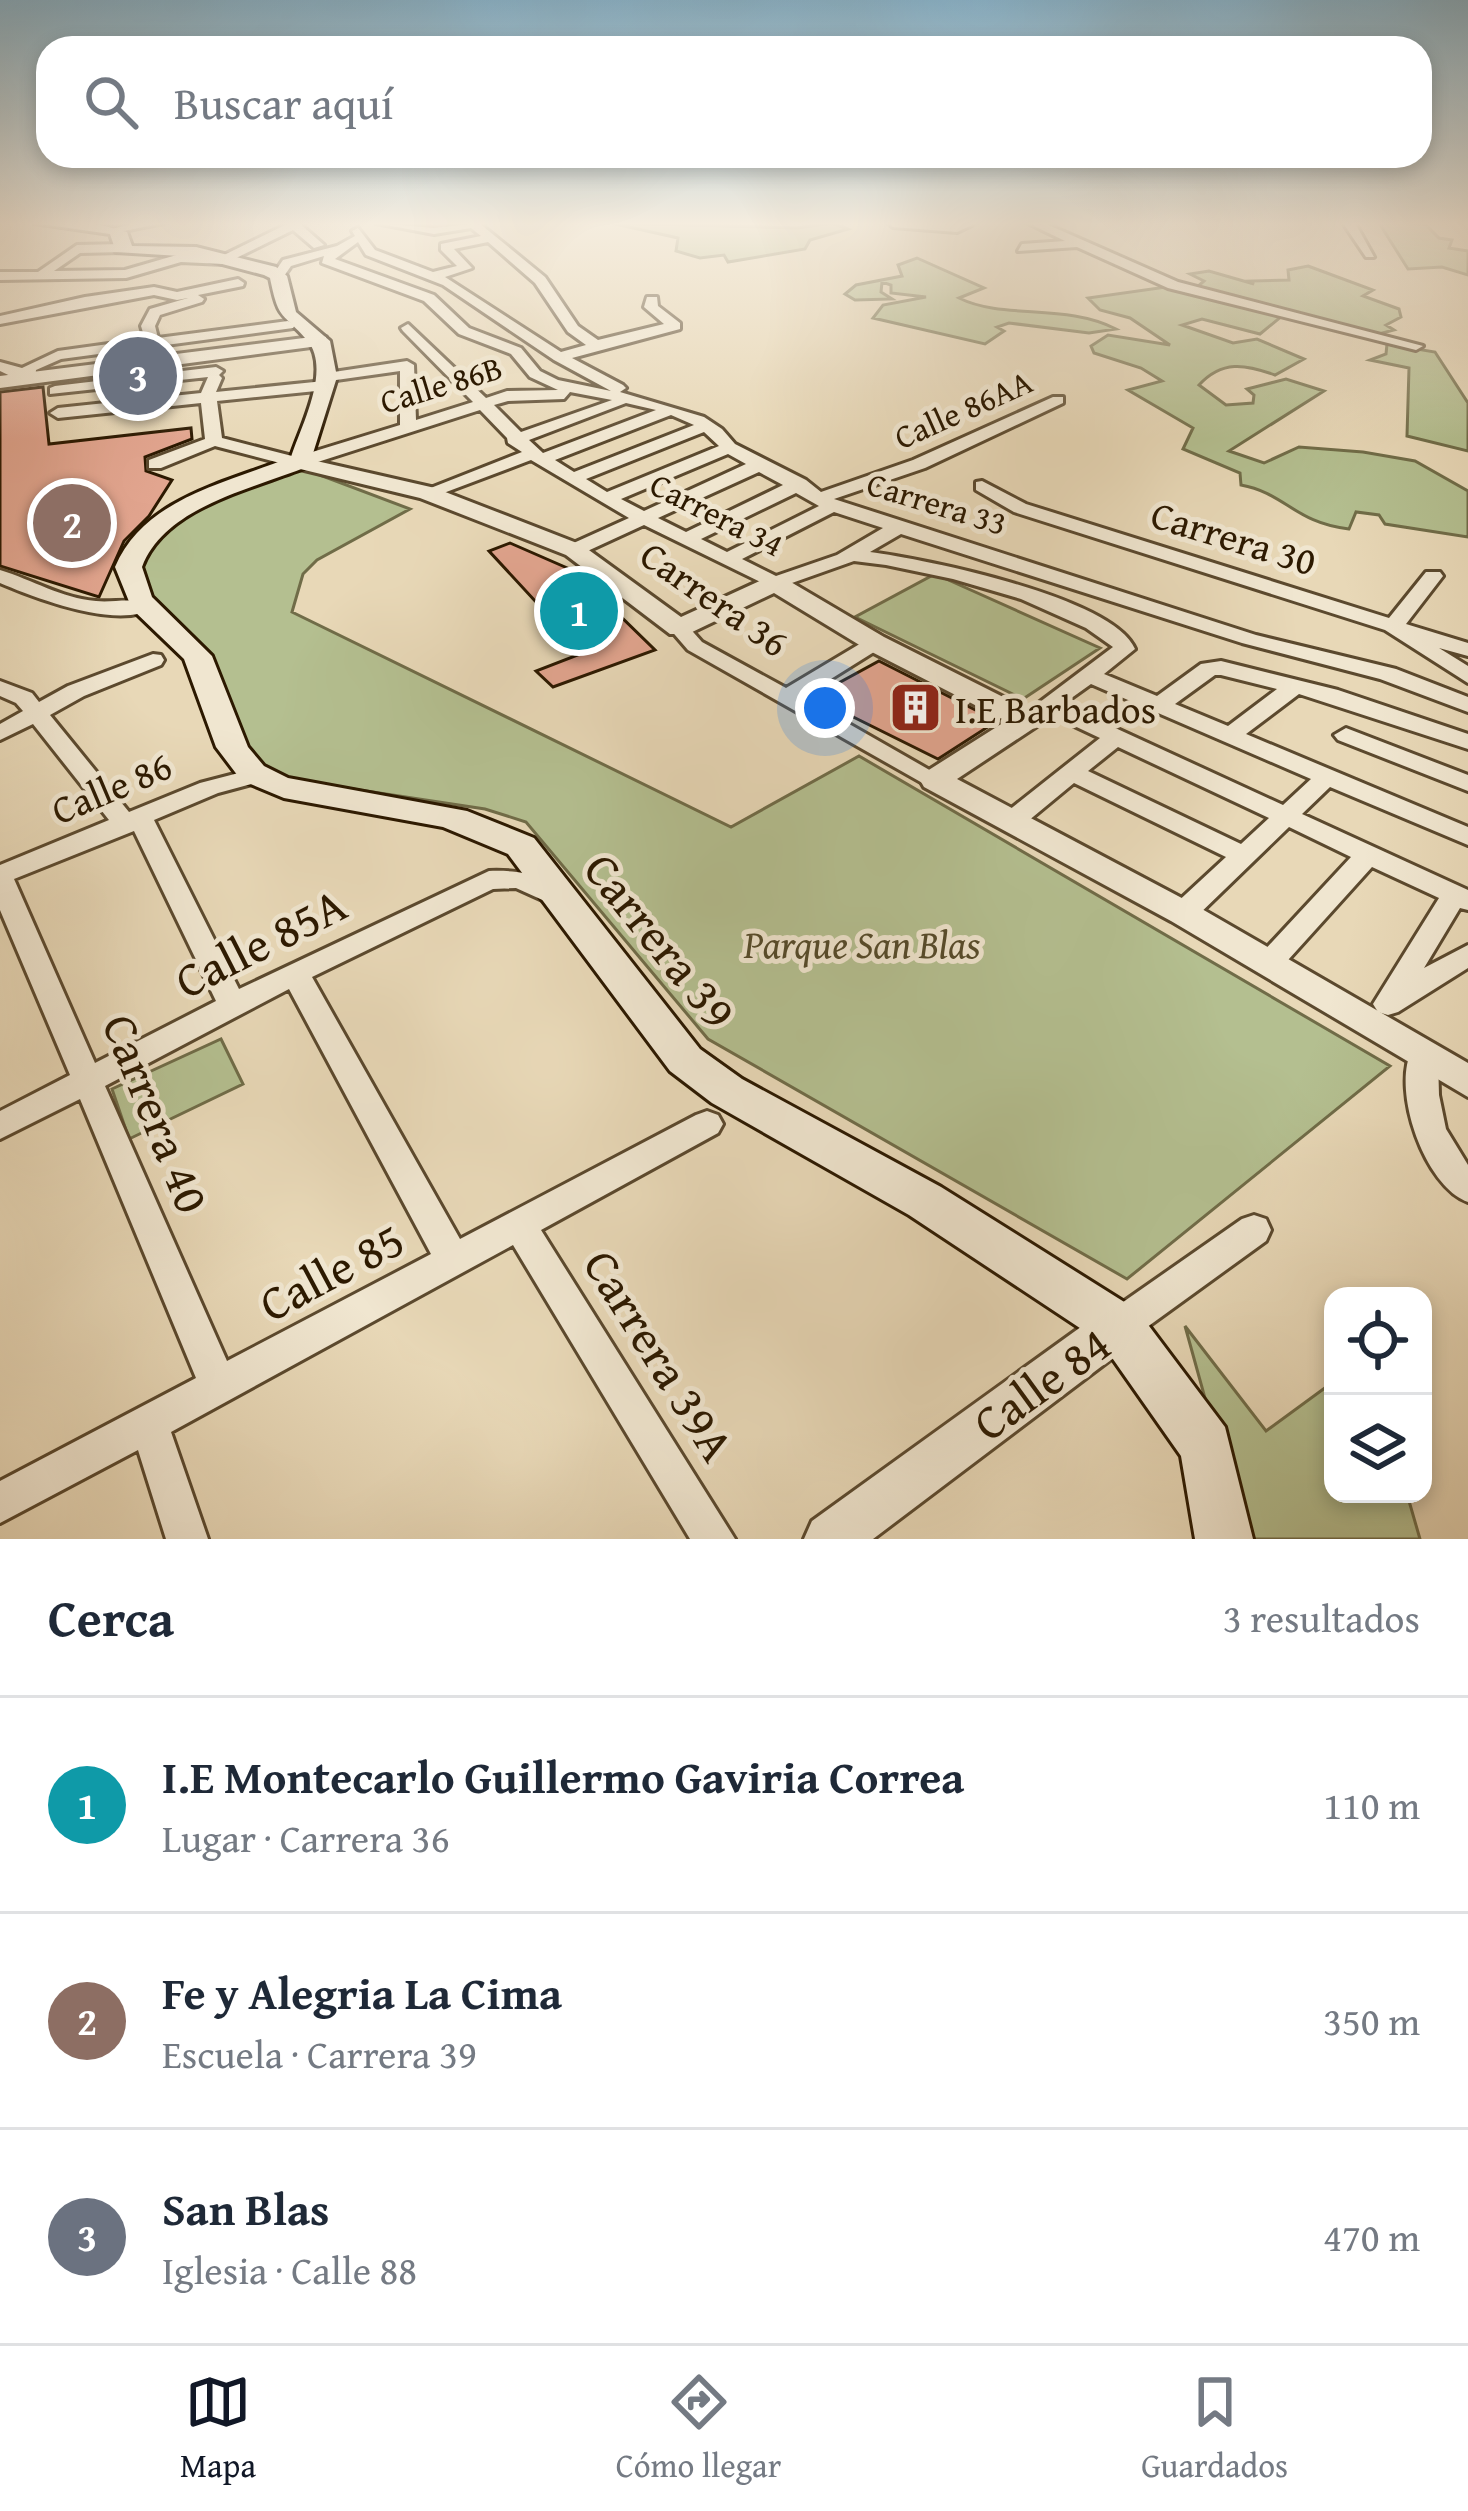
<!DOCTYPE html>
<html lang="es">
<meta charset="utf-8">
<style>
:root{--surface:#fff;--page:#f2f2f3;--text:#1f2937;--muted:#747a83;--line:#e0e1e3;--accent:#111827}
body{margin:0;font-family:"Gentium Book Plus",serif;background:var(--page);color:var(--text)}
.controls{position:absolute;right:36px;bottom:36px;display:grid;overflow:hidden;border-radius:24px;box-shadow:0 6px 18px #0003}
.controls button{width:108px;height:108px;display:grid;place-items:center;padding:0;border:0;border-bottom:3px solid var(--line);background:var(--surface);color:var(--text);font:60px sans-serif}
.you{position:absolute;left:825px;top:708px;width:42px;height:42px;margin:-30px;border:9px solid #fff;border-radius:50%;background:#1a73e8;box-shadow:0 0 0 18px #1a73e833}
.badge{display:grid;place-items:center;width:78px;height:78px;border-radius:50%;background:var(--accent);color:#fff;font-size:39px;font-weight:700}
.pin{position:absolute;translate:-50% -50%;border:6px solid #fff;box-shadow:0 3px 12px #0006}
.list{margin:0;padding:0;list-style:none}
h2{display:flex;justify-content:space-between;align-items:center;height:156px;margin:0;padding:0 48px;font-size:51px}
h2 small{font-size:39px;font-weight:400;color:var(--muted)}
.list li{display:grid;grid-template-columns:78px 1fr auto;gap:36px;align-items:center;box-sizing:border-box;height:216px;padding:0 48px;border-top:3px solid var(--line)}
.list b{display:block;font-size:45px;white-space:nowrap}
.list p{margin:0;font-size:39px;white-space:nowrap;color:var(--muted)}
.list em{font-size:39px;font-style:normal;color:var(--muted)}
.icon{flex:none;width:66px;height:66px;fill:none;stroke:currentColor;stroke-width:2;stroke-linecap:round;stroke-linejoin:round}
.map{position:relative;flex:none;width:1468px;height:1539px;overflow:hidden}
.search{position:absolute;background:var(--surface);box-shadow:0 6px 18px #0003;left:36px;right:36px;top:36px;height:132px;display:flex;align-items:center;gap:30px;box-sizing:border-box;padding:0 42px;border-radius:36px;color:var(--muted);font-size:45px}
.sheet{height:804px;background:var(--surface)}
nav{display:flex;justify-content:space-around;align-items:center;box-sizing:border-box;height:168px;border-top:3px solid var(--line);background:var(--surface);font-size:33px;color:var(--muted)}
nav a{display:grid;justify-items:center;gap:6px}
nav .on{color:var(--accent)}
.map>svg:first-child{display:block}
.green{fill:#b4bf90;stroke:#706c48;stroke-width:3}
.building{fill:#e2a58f;stroke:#2c1900;stroke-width:3}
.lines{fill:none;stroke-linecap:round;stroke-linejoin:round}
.minor-casing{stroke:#5b492e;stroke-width:6}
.tertiary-casing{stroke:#5b492e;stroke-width:6}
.secondary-casing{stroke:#2c1900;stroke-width:6}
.minor{fill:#f0e6d0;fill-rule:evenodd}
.tertiary{fill:#f0e6d0;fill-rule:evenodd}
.secondary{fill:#f0e6d0;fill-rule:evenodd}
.labels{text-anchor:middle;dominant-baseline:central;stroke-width:10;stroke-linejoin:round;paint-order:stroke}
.far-street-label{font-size:33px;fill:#2c1900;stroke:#f0e6d0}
.street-label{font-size:39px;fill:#2c1900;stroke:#f0e6d0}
.poi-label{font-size:39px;fill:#2c1900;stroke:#f0e6d0;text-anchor:start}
.park-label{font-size:39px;font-style:italic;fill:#554b2b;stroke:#f0e6d0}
.near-street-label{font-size:48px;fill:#2c1900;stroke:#f0e6d0}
</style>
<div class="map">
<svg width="1468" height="1539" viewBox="0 0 1468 1539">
<rect width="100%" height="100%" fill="#e8d8b7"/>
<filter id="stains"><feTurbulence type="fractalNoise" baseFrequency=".00167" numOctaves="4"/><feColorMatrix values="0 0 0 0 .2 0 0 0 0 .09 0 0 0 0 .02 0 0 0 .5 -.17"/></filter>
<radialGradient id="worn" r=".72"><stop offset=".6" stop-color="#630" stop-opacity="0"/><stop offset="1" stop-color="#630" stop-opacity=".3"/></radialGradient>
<path class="green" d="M 611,223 L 797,228 L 832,223 L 848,229 L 810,240 L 805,249 L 728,262 L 724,255 L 700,258 L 676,251 L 678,238 Z
M 1379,223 L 1424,223 L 1439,238 L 1452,240 L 1449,248 L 1468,251 L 1468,275 L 1442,267 L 1408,269 Z
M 917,258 L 984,288 L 959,298 C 1003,320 1066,303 1116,329 L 1089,333 L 1009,323 L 997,327 L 1004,331 L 985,344 L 873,318 L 883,305 L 926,297 L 891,293 L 891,285 L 882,282 L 881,292 L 892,299 L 855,300 L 845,294 L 856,285 L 902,276 L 898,265 Z
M 1308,266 L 1373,290 L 1363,296 L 1399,309 L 1401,317 L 1386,325 L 1394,330 L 1371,336 L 1197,287 L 1204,281 L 1190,274 L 1209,271 L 1254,284 L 1249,281 L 1289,280 L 1288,270 Z
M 1166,287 L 1282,316 L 1260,334 L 1202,319 L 1182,325 L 1233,343 L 1257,339 L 1304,359 L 1275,375 C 1245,364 1222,360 1199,385 L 1226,405 L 1253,403 L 1254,395 L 1247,389 L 1286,379 L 1324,391 L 1229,451 L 1264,463 L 1299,447 L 1363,452 L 1415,461 L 1468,491 L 1468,537 L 1385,524 L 1379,515 L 1356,512 L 1349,529 C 1295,523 1285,493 1241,485 L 1240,473 L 1183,449 L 1193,428 L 1128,390 L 1162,381 L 1141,368 L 1094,353 L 1091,346 L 1108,335 L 1170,345 L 1130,318 L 1100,310 L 1088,298 Z
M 1387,344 L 1435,352 L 1468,403 L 1468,451 L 1407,436 L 1409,368 L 1370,360 L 1386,354 Z
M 296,466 L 410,509 L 317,560 L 303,574 L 292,612 L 731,827 L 859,756 L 1390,1066 L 1127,1279 L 708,1039 L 526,822 L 485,809 L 280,778 L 246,756 L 210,655 L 137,587 L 143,545 L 196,503 Z
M 935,574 L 1100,648 L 1023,699 L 855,617 Z
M 221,1039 L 243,1084 L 129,1139 L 112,1089 Z
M 1185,1326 L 1266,1431 L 1333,1382 L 1333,1494 L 1407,1494 L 1420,1539 L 1244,1539 Z"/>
<path class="building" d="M 43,387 L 49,444 L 191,428 L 192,439 L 145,457 L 146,471 L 172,480 L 149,516 L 124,541 L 99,597 L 0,566 L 0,392 Z
M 510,543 L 574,571 L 655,650 L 553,687 L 536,671 L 583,653 L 489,551 Z
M 879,661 L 997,721 L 938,759 L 813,697 Z"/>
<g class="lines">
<defs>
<path id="minor" d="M 135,223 L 163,223 L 114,233 L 108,230 Z
M 289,223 L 299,223 L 324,245 L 314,248 L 293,230 L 224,264 L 181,262 L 126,278 L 0,280 L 0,272 L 38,272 L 77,245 L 122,244 L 128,248 L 122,252 L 80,253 L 54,271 L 125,270 L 180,254 L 222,256 Z
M 376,223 L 434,228 L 479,223 L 545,277 L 578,326 L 598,340 L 664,324 L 644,307 L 647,297 L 657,297 L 658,306 L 680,323 L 680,329 L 572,358 L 623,385 L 626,388 L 620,392 L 704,417 L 722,429 L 735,444 L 806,480 L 821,492 L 913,460 L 1053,397 L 1063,397 L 1063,403 L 925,468 L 834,499 L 1256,635 L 1396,669 L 1468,697 L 1468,712 L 1380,679 L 1242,643 L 901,534 L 870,552 C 924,559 1113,597 1135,649 L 1104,674 L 1157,696 L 1201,664 L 1221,661 L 1338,690 L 1468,734 L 1468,749 L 1299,694 L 1246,734 L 1468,827 L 1468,845 L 1330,787 L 1302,814 L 1468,890 L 1468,910 L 1460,908 L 1424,968 L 1468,945 L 1468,968 L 1398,1012 L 1388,1015 L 1378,1012 L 1373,1004 L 1439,898 L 1372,867 L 1279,970 L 1259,970 L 1255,963 L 1259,956 L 1351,857 L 1289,827 L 1193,920 L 1173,920 L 1169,913 L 1173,906 L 1226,857 L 1074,783 L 1022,826 L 1004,826 L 1000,820 L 1004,814 L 1100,738 L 1049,714 L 1039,718 L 1028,711 L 1113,647 L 1086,628 L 1021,599 L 953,579 L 886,565 L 854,561 L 775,589 L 644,525 L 581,554 L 567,554 L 567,546 L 629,518 L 531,460 L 433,497 L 427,498 L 418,493 L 522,452 L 508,443 L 507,438 L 480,410 L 299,468 L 215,446 L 161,468 L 149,468 L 149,460 L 205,439 L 201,403 L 58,418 L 50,413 L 58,408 L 201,393 L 208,377 L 50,394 L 50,388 L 55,386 L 216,367 L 223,371 L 219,375 L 222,378 L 216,392 L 324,381 L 320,377 L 327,373 L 407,361 L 414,365 L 416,420 L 473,402 L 403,331 L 401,328 L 408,324 L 486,398 L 507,391 L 558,390 L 530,377 L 511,354 L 459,334 L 424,301 L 322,263 L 324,256 L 291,266 L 282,279 L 272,276 L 283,260 L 337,246 L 355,236 L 352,231 L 358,228 L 375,250 L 433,272 L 457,266 L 441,250 L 441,244 L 481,236 L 471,228 L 434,234 ZM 358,242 L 366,255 L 443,285 L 554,360 L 611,391 L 558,380 L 540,371 L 521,348 L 469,328 L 434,295 L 335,259 ZM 488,242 L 535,283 L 568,332 L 586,345 L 561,352 L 445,277 L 472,268 L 454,249 ZM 400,371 L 400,425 L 296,457 L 222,438 L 217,401 L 326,390 L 334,385 L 329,381 ZM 570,392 L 612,400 L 521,432 L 494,405 L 508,401 L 564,399 ZM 626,403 L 656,410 L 543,453 L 529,440 ZM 671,415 L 694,425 L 574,472 L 555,460 ZM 704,432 L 719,446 L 607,492 L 586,479 ZM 728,454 L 746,464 L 644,511 L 621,499 ZM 759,472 L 783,485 L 686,532 L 658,518 ZM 796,493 L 819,506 L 727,552 L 701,539 ZM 834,512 L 883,528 L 837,555 L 776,576 L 742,559 ZM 1215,675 L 1221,675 L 1277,689 L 1228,726 L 1175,704 ZM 1091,684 L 1311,779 L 1283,805 L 1063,704 ZM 1118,747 L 1269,818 L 1241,844 L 1088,771 Z
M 888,223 L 970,223 L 972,225 L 957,232 L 893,227 Z
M 1028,223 L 1044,223 L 1178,282 L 1423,346 L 1416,350 L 1168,288 L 1077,247 L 1018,251 L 1022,244 L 1065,241 Z
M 1343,223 L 1355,223 L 1374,257 L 1366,257 Z
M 238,279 L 244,283 L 243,286 L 198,295 L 204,299 L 202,302 L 160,315 L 155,326 L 158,338 L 288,321 L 295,325 L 293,328 L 61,359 L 36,370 L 35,379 L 27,384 L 0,371 L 0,362 L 22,368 L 58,351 L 145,339 L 141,326 L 150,309 L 188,298 L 177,300 L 154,295 L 0,324 L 0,316 L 85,297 L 154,287 L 177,292 Z
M 982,481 L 1026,504 L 1389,618 L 1426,572 L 1440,572 L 1443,576 L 1406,624 L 1468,643 L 1468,656 L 1439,648 L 1468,666 L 1468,683 L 1385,630 L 1014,512 L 976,490 L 976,482 Z
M 0,570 C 33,580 61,598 96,601 C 115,603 138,596 154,607 C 121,631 35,598 0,583 Z
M 679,622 L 686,624 L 702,642 L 786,688 L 868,639 L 882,639 L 886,643 L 882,647 L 802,697 L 947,780 L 935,787 L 926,785 L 688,650 L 669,628 Z
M 153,654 L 161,655 L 164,660 L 161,665 L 84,696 L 50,715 L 129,812 L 200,783 L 254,769 L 263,771 L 266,776 L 263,781 L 218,793 L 154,820 L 239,989 L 489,871 C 518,870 552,874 571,898 L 568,904 L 558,907 L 516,888 L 493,889 L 312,977 L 460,1239 L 696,1115 L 707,1111 L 718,1115 L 723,1124 L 718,1133 L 541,1230 L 735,1539 L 690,1539 L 513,1245 L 171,1432 L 208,1539 L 166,1539 L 138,1450 L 0,1523 L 0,1481 L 196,1378 L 80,1099 L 0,1139 L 0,1111 L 70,1075 L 0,910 L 0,865 L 109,820 L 33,724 L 0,740 L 0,724 L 23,711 L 16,703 L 0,696 L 0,681 L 32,693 L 39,702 L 68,686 ZM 134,831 L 216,1001 L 95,1063 L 14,879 ZM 289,989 L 431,1254 L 227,1361 L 105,1086 Z
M 1346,728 L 1468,775 L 1468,791 L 1338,740 L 1334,735 Z
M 1423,1046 L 1434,1050 L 1438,1058 L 1439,1095 L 1446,1129 L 1468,1165 L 1468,1202 C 1425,1187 1391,1090 1412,1050 Z
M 1254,1215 L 1266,1219 L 1271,1230 L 1266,1241 L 1132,1338 L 1119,1343 L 1106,1338 L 1101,1326 L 1106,1314 L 1242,1219 Z"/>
<path id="tertiary" d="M 320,336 L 326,337 L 326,345 L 0,388 L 0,376 Z
M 299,457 L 435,488 L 582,545 L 681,617 L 766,578 L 784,578 L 884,637 L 1037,714 L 1041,720 L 1037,726 L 957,779 L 1195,905 L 1468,1063 L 1468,1097 L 1171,921 L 924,787 L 920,780 L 924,773 L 1006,721 L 866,649 L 774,593 L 688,634 L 670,634 L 566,555 L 420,498 L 292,467 L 292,459 Z
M 1119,1305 L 1135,1311 L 1142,1326 L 1135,1341 L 873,1539 L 804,1539 L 812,1521 L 1103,1311 Z"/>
<path id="secondary" d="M 34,223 L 93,223 L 127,232 L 132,246 L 196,247 L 276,267 L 287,276 L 296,312 L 330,341 L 337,377 L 309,466 C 253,489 165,506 142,567 L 152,597 L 212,656 L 248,747 L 264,766 L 288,778 L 467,811 L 534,838 L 700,1049 L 742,1079 L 941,1187 L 1137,1310 L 1225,1427 L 1253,1539 L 1195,1539 L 1181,1456 L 1101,1342 L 909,1215 L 712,1103 L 670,1071 L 508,854 L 443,827 L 284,798 L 241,780 L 216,747 L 184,659 L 132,609 L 115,567 C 144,498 227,483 291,457 C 301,426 332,369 307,340 C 281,310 279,322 270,278 L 264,275 L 196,257 L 116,252 L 110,234 Z"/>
</defs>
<use href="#minor" class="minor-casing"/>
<use href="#tertiary" class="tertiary-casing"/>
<use href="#secondary" class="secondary-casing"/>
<use href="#minor" class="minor"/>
<use href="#tertiary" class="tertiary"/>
<use href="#secondary" class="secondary"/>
</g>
<linearGradient id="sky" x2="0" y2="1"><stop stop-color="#88b6d0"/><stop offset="0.51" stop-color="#f5eddf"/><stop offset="1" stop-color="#f5eddf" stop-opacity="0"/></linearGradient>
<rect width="1468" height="439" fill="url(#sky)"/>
<defs>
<symbol id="building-square" viewBox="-11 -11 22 22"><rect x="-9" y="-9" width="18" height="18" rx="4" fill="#8f2418" stroke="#f0e6d0"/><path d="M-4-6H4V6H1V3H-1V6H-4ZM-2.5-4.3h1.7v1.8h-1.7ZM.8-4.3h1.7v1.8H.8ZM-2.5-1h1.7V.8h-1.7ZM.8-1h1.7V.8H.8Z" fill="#fff"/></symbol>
</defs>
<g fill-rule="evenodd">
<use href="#building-square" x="886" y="678" width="59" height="59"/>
</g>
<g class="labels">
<g class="far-street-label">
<text transform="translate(441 384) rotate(-17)">Calle 86B</text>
<text transform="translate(963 409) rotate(-24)">Calle 86AA</text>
<text transform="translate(937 503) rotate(17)">Carrera 33</text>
<text transform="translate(717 514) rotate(27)">Carrera 34</text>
</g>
<g class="street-label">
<text transform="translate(1234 537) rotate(17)">Carrera 30</text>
<text transform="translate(715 598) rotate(35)">Carrera 36</text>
<text transform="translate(111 787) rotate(-23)">Calle 86</text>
</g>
<g class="poi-label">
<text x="955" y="708">I.E Barbados</text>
</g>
<g class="park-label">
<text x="862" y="943">Parque San Blas</text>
</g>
<g class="near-street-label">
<text transform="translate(661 940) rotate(51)">Carrera 39</text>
<text transform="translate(260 942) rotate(-27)">Calle 85A</text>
<text transform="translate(157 1113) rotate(68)">Carrera 40</text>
<text transform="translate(331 1271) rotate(-28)">Calle 85</text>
<text transform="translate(660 1355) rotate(58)">Carrera 39A</text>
<text transform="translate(1041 1383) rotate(-36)">Calle 84</text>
</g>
</g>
<rect width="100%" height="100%" filter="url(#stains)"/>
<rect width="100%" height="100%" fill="url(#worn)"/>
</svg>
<div class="controls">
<button><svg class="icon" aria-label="locate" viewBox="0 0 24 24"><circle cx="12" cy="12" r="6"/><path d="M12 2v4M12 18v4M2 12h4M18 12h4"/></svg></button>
<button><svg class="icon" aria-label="layers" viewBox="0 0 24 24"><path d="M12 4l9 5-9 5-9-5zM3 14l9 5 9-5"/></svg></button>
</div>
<div class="you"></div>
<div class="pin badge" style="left:579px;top:611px;background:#0f9aa8">1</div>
<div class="pin badge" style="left:72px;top:523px;background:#8d6e63">2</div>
<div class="pin badge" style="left:138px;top:376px;background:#6b7280">3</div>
<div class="search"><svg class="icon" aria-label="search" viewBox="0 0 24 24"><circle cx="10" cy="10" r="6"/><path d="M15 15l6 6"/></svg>Buscar aquí</div>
</div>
<section class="sheet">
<h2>Cerca<small>3 resultados</small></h2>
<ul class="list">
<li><span class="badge" style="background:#0f9aa8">1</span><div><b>I.E Montecarlo Guillermo Gaviria Correa</b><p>Lugar · Carrera 36</p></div><em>110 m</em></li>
<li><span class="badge" style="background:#8d6e63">2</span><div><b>Fe y Alegria La Cima</b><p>Escuela · Carrera 39</p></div><em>350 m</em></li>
<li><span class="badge" style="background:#6b7280">3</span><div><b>San Blas</b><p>Iglesia · Calle 88</p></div><em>470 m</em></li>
</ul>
</section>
<nav>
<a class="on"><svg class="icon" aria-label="map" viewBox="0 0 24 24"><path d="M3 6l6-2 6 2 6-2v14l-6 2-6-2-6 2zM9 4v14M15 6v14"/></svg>Mapa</a>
<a><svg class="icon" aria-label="directions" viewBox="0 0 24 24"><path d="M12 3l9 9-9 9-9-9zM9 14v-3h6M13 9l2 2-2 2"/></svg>Cómo llegar</a>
<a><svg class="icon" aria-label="saved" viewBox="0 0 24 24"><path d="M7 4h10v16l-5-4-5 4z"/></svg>Guardados</a>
</nav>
